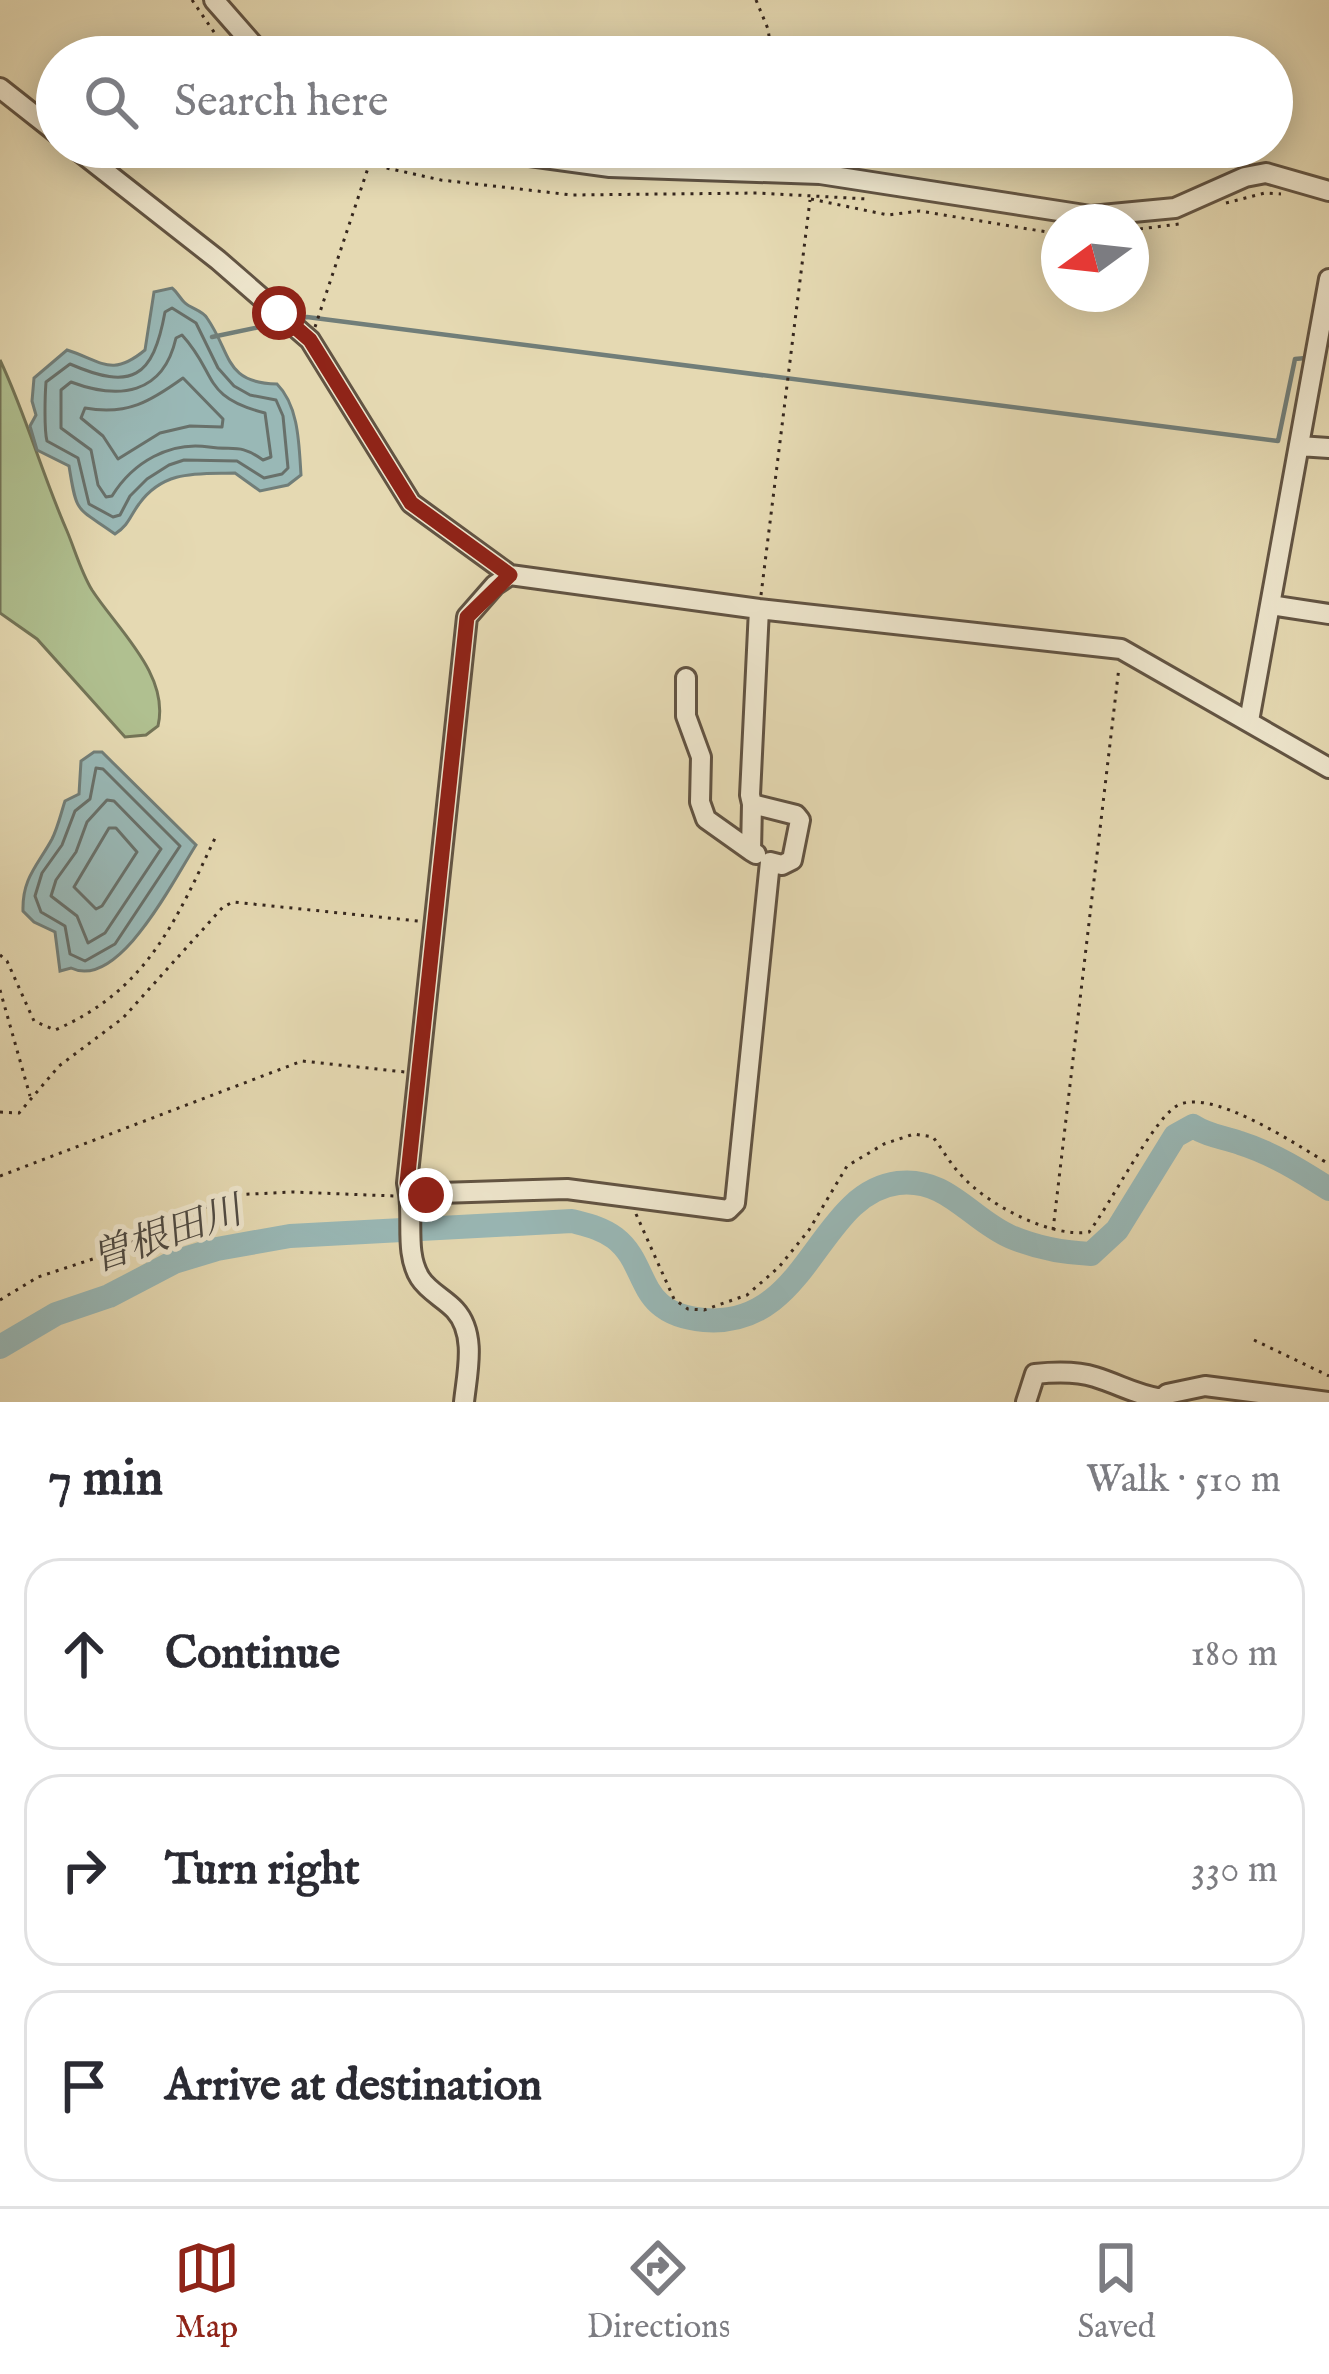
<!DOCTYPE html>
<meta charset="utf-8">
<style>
:root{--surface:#fff;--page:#f7f7f7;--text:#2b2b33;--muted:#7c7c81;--line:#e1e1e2;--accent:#8f2418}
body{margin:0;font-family:"IM FELL English","Noto Serif JP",serif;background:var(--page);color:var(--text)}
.compass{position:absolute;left:1041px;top:204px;width:108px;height:108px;border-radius:50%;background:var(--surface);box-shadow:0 6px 30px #0003;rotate:255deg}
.stop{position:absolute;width:36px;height:36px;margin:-27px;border:9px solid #8f2418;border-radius:50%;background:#fff}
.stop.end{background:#8f2418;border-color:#fff;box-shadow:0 3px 12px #0008}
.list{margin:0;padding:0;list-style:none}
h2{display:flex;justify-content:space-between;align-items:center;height:156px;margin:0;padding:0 48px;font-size:51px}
h2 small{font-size:39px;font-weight:400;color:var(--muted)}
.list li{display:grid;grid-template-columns:78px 1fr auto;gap:36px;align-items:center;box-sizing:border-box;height:192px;margin:0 24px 24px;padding:0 24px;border:3px solid var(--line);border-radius:36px}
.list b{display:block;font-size:45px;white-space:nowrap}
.list em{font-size:39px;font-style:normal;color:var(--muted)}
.icon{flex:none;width:66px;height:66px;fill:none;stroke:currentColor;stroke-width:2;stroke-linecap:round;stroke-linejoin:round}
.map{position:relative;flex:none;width:1329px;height:1402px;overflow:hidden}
.search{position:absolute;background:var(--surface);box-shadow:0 6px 30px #0003;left:36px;right:36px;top:36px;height:132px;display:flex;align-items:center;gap:30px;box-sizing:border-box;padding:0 42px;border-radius:66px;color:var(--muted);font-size:45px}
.sheet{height:804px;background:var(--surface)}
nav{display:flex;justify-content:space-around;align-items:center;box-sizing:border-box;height:168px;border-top:3px solid var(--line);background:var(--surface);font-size:33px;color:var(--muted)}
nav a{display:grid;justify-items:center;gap:6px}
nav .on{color:var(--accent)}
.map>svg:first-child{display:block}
.green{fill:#b0c090;stroke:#737457;stroke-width:3}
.water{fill:#99b8b6;stroke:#717e79;stroke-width:3}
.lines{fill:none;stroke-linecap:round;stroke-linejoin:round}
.shore{stroke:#68706a;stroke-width:3}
.stream{stroke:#717e79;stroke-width:4.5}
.river{stroke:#99b8b6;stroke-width:24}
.minor-casing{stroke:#625443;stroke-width:24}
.path{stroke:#36271e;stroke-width:3;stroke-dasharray:3 6;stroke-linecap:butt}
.minor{stroke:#eee6cd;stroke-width:18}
.route{stroke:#8f2418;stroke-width:15}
.labels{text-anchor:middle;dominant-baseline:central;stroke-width:10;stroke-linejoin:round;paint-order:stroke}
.water-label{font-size:39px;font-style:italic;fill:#4f4b44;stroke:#eee6cd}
</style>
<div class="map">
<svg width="1329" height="1402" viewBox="0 0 1329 1402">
<rect width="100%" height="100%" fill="#e5d9b2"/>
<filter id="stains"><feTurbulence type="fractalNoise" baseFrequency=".00167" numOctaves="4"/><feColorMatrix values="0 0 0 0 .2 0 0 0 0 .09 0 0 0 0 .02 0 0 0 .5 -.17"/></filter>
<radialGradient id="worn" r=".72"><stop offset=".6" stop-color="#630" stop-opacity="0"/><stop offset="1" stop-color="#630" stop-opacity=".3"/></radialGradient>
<path class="green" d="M 0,360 C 26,415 42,474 67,531 C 75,550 81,572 92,590 C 118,630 170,675 158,726 L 146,735 L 125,737 L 37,639 L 0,613 Z"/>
<path class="water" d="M 172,288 C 177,292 180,298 184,302 C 191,309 202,310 207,318 C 232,354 224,383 277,384 C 299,406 299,445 301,475 L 288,485 L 260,491 L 235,473 C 199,474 164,469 139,504 C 130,516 129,525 115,534 C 76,506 77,516 69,466 L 37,450 L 30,426 L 36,415 L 32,401 L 34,378 L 67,350 C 102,361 111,378 145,350 L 154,292 Z
M 94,752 L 102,752 L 196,845 C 174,879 119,991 71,968 L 60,971 L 55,932 L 34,922 L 23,911 C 22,878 38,865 52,839 C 58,827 61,813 65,801 L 79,794 L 81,761 Z"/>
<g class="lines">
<path class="shore" d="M 172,308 L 196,323 L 218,368 L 234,386 L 250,395 L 276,400 L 283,416 L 288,468 L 282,474 L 264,478 L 237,461 L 184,460 L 169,465 L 147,479 L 130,496 L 120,515 L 113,517 L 89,504 L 78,458 L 47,441 C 44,430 45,395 46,382 L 70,364 C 132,391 153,378 165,312 Z
M 182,335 C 218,374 201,397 265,413 L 271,457 L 263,460 C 239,443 234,451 209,447 C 170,441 133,462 112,496 L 106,497 L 98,485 L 91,450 L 61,428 L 61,390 L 71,382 C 119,400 163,395 176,338 Z
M 183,378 L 223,419 L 222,427 L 190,426 L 160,433 L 118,459 L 103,436 L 81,418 L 85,408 C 127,416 151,401 183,378 Z
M 96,768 L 103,769 L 180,846 L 115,944 L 85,961 L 70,954 L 65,926 L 41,912 L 35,896 L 42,873 L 62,845 L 75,811 L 90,799 Z
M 107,800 L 114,801 L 161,849 L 105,933 L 88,943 L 77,916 L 51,896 L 56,880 L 76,852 L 87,822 Z
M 109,828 L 116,828 L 137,852 L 102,906 L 96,909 L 74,887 Z"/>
<path class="stream" d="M 294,320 L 307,317 L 1278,441 L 1295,359 L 1306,358
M 212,337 L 283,322"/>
<path class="river" d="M 0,1347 L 56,1314 L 109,1296 L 174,1262 L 217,1249 L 290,1236 L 572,1221 C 587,1225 602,1228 615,1238 C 651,1266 634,1314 704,1320 C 809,1329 817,1193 898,1183 C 947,1177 971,1220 1011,1237 C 1037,1248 1064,1253 1091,1254 L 1117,1230 L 1175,1136 L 1193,1126 C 1208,1136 1223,1137 1240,1143 C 1272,1153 1301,1171 1329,1189"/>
<defs>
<path id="minor" d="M 214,0 L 264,57
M 0,88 L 57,133
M 74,147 L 218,260 L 310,340 L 411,503 L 510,575 L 759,609 L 1121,649 L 1329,768
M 462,147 L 610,167 L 820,174 L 1091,216 L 1175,208 L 1245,177 L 1266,173 L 1329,191
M 1299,446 L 1329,448
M 510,575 L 495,585 L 467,617 L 407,1183 L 409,1194 L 567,1189 L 728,1210 L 735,1203 L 770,862 L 782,865 L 792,860 L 800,820 L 796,815 L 752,804 L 750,795 L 759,609
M 1270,605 L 1329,614
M 686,678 L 686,716 L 701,757 L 700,802 L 706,819 L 751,851
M 1249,721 L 1329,279
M 752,804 L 751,851 L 756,854
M 409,1194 C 413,1221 405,1254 420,1278 C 428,1291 445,1299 455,1310 C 477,1334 467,1373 464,1402
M 1026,1402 L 1035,1374 C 1054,1372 1076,1371 1095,1377 C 1121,1385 1133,1394 1162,1399 L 1167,1394 L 1205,1386 L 1329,1402"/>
</defs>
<use href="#minor" class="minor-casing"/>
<path class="path" d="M 192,0 L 231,57
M 756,0 L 768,29 L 772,57
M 337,147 L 382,167 L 441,180 L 572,195 L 758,193 L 868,199
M 749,158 L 758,147
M 811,199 L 888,215 L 920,211 L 1059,234
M 1226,203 L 1265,193 L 1281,194
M 1131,230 L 1179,224
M 315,327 L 369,165
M 761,595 L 810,200
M 0,955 L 7,961 L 34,1021 L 55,1030 C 148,990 176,920 217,834
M 0,990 L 30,1096
M 0,1112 L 19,1113 L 59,1066 L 123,1018 L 223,907 L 233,902 L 418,921
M 0,1176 L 302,1061 L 405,1072
M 636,1214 L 674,1299 L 688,1309 L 704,1310 L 747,1295 L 779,1267 L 809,1230 L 847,1166 L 884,1144 L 914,1134 L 933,1137 C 943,1150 951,1165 962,1176 C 988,1205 1051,1238 1089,1232 C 1111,1203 1151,1124 1175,1107 C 1208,1084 1298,1146 1329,1164
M 1053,1230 L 1119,667
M 0,1300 L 38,1277 L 105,1255 L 231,1195 L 293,1192 L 394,1196
M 1254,1340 L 1329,1376"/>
<use href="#minor" class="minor"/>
</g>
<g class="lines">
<path class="route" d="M 279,313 L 310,340 L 411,503 L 510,575 L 467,617 L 407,1183 L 409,1194 L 426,1195"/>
</g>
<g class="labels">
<g class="water-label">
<text transform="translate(167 1236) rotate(-19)">曽根田川</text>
</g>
</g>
<rect width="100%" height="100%" filter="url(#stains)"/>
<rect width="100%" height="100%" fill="url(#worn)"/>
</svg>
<svg class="compass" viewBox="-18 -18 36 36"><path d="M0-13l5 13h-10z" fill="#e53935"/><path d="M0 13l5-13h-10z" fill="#7c7c81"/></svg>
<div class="stop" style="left:279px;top:313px"></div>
<div class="stop end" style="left:426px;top:1195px"></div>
<div class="search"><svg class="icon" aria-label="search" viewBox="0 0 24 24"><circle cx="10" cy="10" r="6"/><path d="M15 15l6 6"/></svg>Search here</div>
</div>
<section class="sheet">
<h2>7 min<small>Walk · 510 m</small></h2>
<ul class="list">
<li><svg class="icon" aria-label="ahead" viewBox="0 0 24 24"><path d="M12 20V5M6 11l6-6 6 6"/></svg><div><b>Continue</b></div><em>180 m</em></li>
<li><svg class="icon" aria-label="right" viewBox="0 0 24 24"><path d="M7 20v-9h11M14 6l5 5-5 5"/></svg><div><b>Turn right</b></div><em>330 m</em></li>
<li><svg class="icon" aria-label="arrive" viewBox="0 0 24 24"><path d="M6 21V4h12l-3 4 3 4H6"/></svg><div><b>Arrive at destination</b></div></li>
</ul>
</section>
<nav>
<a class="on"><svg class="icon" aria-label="map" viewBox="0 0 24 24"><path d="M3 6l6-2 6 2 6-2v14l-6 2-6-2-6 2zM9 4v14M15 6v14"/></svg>Map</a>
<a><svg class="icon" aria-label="directions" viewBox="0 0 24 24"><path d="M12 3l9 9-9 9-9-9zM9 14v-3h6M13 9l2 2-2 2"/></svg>Directions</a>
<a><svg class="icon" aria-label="saved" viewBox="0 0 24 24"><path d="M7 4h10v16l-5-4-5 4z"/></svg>Saved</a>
</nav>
